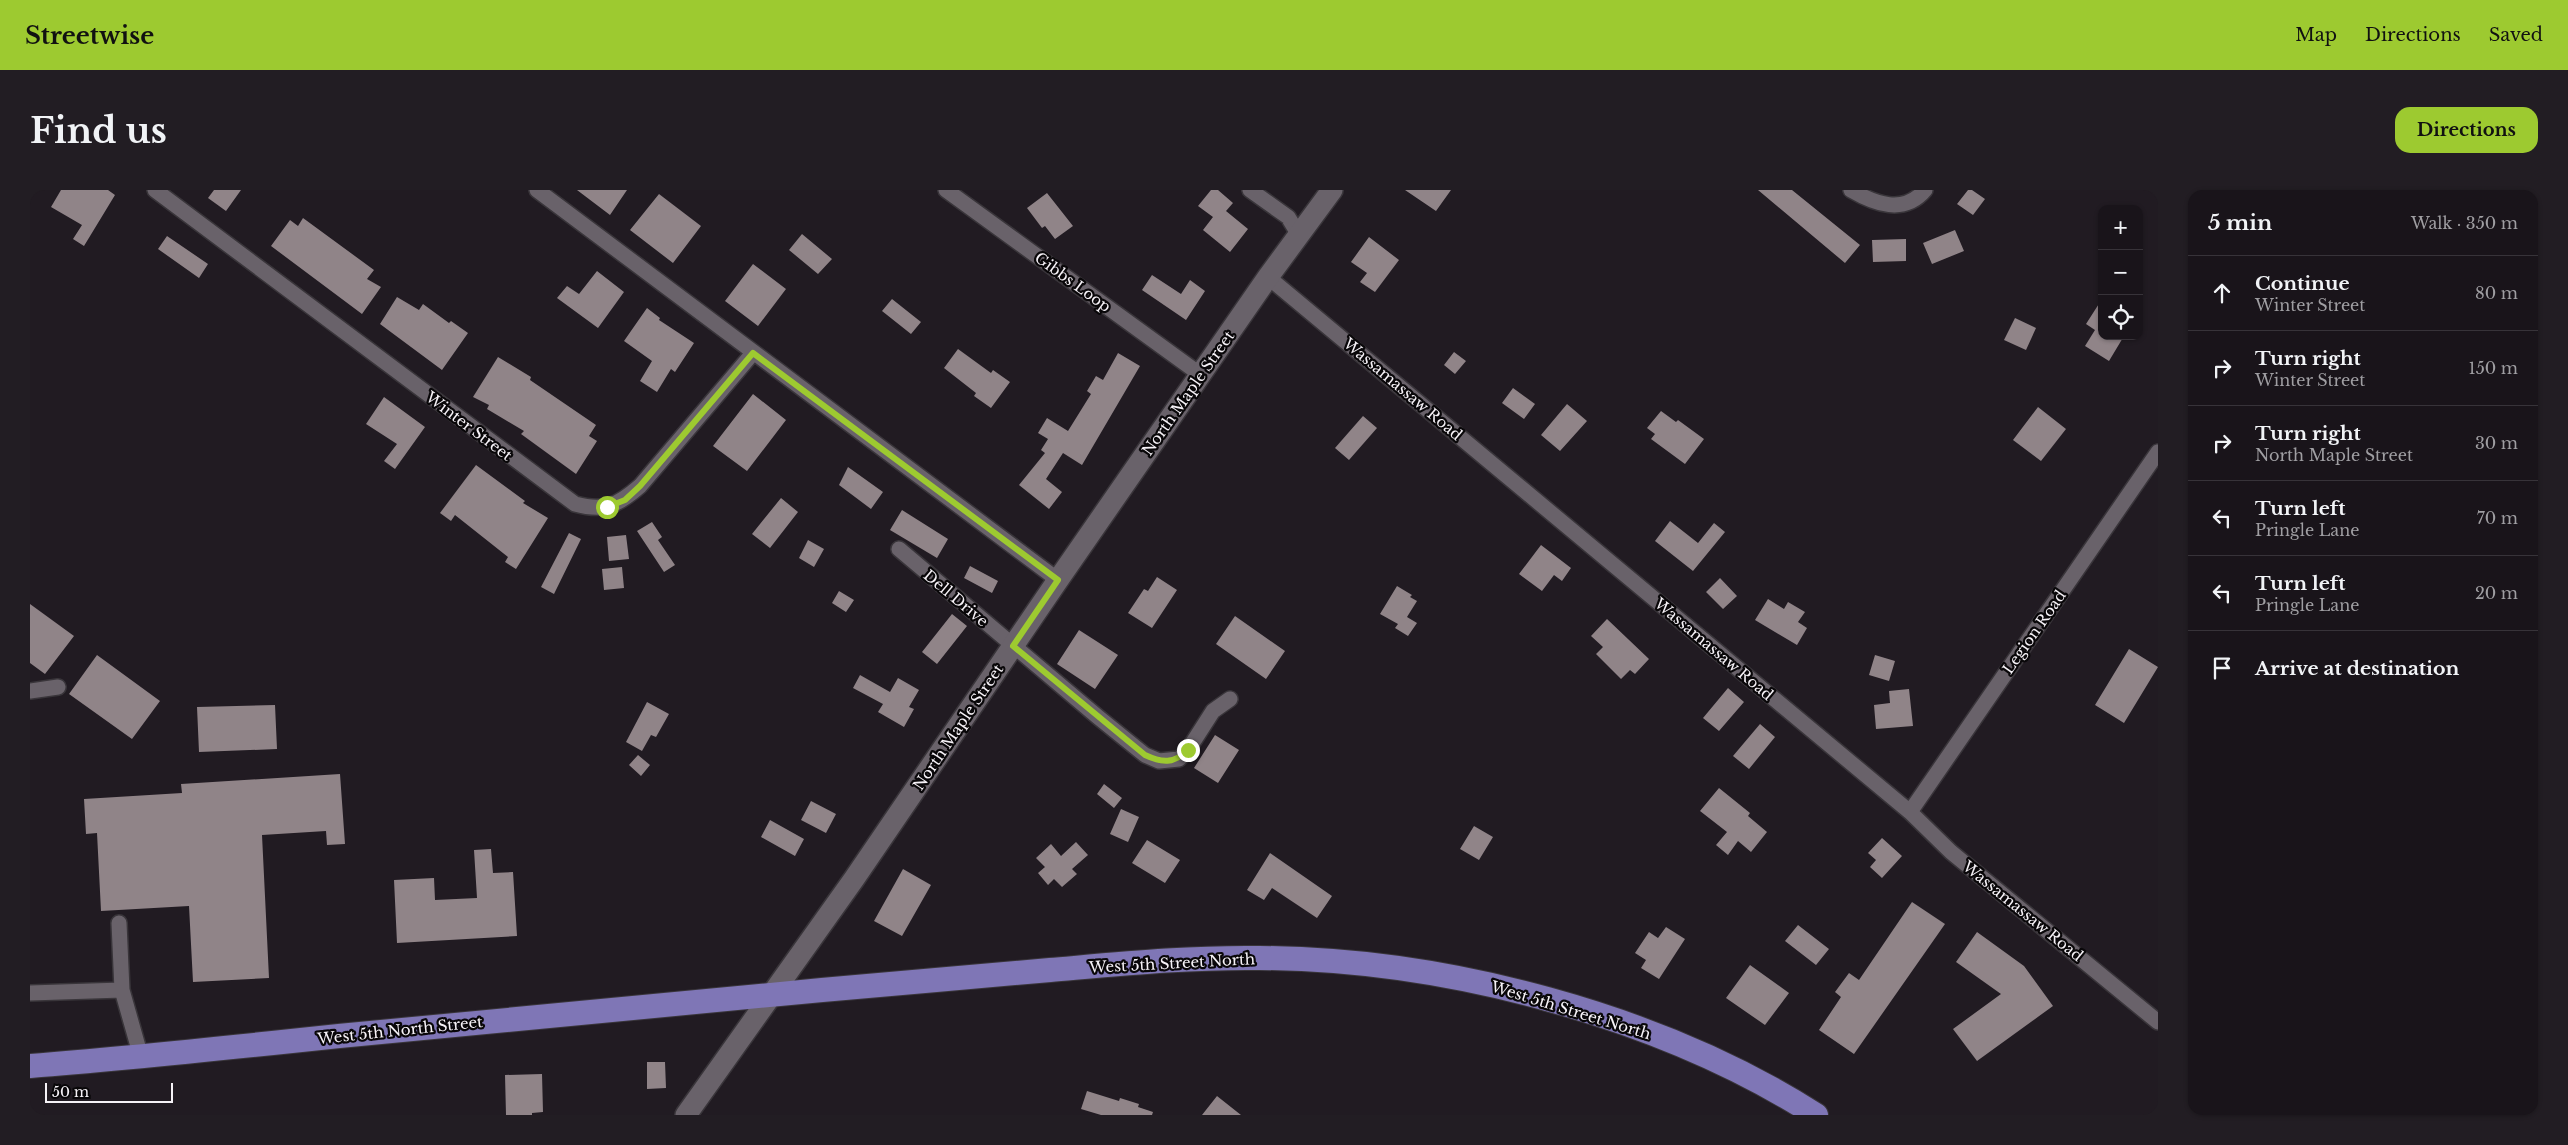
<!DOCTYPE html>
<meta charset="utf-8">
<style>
:root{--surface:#19141a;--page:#221d23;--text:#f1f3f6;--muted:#9f9ea2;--line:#373339;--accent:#9dca30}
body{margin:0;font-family:"Libre Baskerville",serif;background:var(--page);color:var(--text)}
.controls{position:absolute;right:15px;top:15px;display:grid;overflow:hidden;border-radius:10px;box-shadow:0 1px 4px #0004}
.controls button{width:45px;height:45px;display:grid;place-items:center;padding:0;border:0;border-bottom:1px solid var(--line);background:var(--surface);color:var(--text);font:25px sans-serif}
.scale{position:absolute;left:15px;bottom:12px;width:128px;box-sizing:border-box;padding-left:5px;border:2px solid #f6f2f7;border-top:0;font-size:14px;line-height:18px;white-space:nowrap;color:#f6f2f7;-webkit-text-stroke:4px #090709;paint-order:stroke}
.stop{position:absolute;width:15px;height:15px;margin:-11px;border:4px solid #9dca30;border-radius:50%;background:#fff}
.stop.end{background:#9dca30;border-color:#fff;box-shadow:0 1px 5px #0008}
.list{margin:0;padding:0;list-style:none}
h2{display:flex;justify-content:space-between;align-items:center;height:65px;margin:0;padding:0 20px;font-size:21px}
h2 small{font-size:16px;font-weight:400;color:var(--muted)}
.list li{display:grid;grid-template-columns:32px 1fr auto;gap:15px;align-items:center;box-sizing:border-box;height:75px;padding:0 20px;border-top:1px solid var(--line)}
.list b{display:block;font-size:19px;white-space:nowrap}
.list p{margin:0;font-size:16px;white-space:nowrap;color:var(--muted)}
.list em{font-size:16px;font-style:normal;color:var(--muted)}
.icon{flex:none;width:28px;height:28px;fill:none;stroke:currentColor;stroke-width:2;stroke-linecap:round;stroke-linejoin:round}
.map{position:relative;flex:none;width:2128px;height:925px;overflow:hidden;border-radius:15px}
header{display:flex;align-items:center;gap:30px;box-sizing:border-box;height:70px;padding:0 25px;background:var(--accent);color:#111}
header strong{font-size:24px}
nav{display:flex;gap:28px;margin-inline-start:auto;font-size:18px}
.intro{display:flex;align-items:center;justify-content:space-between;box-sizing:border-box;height:120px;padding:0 30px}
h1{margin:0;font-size:35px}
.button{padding:12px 22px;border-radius:15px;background:var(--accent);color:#111;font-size:18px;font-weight:700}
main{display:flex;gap:30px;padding:0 30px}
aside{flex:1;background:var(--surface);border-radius:15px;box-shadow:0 1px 4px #0004}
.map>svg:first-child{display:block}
.building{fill:#908488}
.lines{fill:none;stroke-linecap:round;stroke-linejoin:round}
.street-casing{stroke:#39353a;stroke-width:18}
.secondary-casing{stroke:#39353a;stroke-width:24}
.primary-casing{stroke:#39353a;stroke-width:26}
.street{stroke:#69626a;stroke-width:15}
.secondary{stroke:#69626a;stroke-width:21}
.primary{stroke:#7f76b6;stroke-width:24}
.route{stroke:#9dca30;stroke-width:6}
.labels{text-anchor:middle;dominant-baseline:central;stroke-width:4.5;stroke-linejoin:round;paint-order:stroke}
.street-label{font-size:15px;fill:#f6f2f7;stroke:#090709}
</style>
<header>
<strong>Streetwise</strong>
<nav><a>Map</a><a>Directions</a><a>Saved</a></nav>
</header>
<div class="intro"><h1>Find us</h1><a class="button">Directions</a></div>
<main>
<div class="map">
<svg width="2128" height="925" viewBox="0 0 2128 925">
<rect width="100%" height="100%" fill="#211b22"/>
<path class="building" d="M 31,0 L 78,0 L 85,5 L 54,56 L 43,49 L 52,35 L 21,17 Z
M 184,0 L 211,0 L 196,21 L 178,8 Z
M 547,0 L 597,0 L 580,25 Z
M 1181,0 L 1188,0 L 1203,13 L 1196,21 L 1218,39 L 1200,62 L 1173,40 L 1183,27 L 1168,16 Z
M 1375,0 L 1421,0 L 1406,21 Z
M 1728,0 L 1762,0 L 1830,55 L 1815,73 Z
M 1938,0 L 1942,0 L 1955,9 L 1943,25 L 1927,14 Z
M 1017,3 L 1043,36 L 1025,49 L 1015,36 L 1012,38 L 997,18 Z
M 629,4 L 671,36 L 643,73 L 600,40 Z
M 273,28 L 344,80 L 337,89 L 351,97 L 332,124 L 241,56 L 260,30 L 268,36 Z
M 1925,40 L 1934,61 L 1902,74 L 1893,53 Z
M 772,44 L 802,69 L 788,84 L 759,60 Z
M 137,46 L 178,74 L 169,88 L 128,59 Z
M 1339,47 L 1369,70 L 1345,102 L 1330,92 L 1337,83 L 1321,72 Z
M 1876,49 L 1876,71 L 1843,72 L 1842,50 Z
M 723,74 L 756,99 L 728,136 L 695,111 Z
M 567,81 L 594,102 L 568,138 L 527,108 L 537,96 L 549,104 Z
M 1122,85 L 1151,104 L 1160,90 L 1175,101 L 1156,130 L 1112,100 Z
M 367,107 L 389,120 L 393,114 L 419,133 L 421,131 L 438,143 L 412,180 L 350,134 Z
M 862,109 L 891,132 L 881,144 L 852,121 Z
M 2072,109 L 2072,146 L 2094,146 L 2079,171 L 2055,156 L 2065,140 L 2056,134 Z
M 617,118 L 630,128 L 629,130 L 664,153 L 645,182 L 641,179 L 627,202 L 610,191 L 622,171 L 594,151 Z
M 1985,128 L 2006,138 L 1996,160 L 1974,150 Z
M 928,159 L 961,183 L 963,180 L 980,192 L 961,218 L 944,206 L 946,203 L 914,178 Z
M 1424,162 L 1436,171 L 1425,184 L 1414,175 Z
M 1088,163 L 1110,176 L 1052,275 L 1033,263 L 1016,289 L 1032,302 L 1019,319 L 989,295 L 1015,263 L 1011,260 L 1018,249 L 1008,243 L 1017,228 L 1038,241 L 1061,204 L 1057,201 L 1066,186 L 1073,190 Z
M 468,167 L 501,187 L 500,190 L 566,235 L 559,246 L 567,251 L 546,284 L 491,244 L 494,241 L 457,219 L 459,215 L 443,207 Z
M 1483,198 L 1505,214 L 1494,229 L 1472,213 Z
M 723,204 L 756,230 L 717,281 L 683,256 Z
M 354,207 L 395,237 L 365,279 L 354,271 L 367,254 L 336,234 Z
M 1537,214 L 1557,231 L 1530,261 L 1511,245 Z
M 2008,217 L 2036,239 L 2011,271 L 1983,250 Z
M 1631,221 L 1646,232 L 1648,230 L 1674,249 L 1655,274 L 1621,249 L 1625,244 L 1617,238 Z
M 1333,226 L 1347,238 L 1319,270 L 1305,258 Z
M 446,275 L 495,311 L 493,313 L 518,328 L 486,379 L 475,372 L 478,367 L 425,325 L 421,331 L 410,323 Z
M 818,277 L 853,302 L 841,319 L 809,295 Z
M 751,308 L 768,322 L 740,358 L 722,344 Z
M 872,320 L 918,349 L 907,368 L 860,340 Z
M 1640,331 L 1668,353 L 1684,333 L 1695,342 L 1663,381 L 1625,351 Z
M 622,332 L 632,347 L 628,350 L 645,375 L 634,382 L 607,341 Z
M 539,343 L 551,349 L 524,404 L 511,397 Z
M 596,345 L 599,369 L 579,371 L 577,347 Z
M 778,350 L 794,359 L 784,377 L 769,368 Z
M 1511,355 L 1541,378 L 1532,391 L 1524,385 L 1512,401 L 1489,384 Z
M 940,376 L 968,391 L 962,403 L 934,388 Z
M 592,377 L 594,398 L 574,400 L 572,379 Z
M 1127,387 L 1147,400 L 1122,438 L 1098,423 L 1114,399 L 1118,401 Z
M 1690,388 L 1707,406 L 1693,419 L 1676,402 Z
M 1367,396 L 1382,405 L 1380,407 L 1387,411 L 1377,427 L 1387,433 L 1378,446 L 1365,438 L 1368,434 L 1350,424 Z
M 809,401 L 824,410 L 816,422 L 802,413 Z
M 1738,409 L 1754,419 L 1758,412 L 1775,422 L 1768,432 L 1777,438 L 1767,455 L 1725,430 Z
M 0,414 L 44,446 L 15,484 L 0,473 Z
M 922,424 L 937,436 L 907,474 L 892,462 Z
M 1205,426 L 1255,461 L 1236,489 L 1186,454 Z
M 1577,429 L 1619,469 L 1605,484 L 1600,480 L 1591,489 L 1566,464 L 1573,457 L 1561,446 Z
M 1049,440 L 1088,465 L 1065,499 L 1027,474 Z
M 2099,459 L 2128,477 L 2094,533 L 2065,515 Z
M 67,465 L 130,511 L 102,549 L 39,504 Z
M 1845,465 L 1865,471 L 1859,491 L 1839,485 Z
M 830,485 L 860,502 L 868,488 L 889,500 L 879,517 L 884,519 L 874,537 L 848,522 L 853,514 L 823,498 Z
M 1698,498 L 1714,512 L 1689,541 L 1673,528 Z
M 1879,499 L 1883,536 L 1846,539 L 1844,515 L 1860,513 L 1859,501 Z
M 617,512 L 639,524 L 626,547 L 621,545 L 612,561 L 596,552 Z
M 245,515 L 247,559 L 169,562 L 167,517 Z
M 1730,534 L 1745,547 L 1719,579 L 1703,566 Z
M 1185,545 L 1209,560 L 1188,593 L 1164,578 Z
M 608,565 L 620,575 L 611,586 L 599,575 Z
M 310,584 L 315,654 L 297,655 L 296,641 L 232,645 L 239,788 L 163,792 L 159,716 L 71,721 L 67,643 L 56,644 L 54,609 L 152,603 L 151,594 Z
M 1074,594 L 1092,608 L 1084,618 L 1067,604 Z
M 1689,598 L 1720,623 L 1718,626 L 1737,642 L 1721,662 L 1708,651 L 1698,665 L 1686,655 L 1697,642 L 1670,621 Z
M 781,611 L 806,624 L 796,643 L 771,630 Z
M 1091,619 L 1109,627 L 1098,652 L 1080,644 Z
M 740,630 L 774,649 L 765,666 L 731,647 Z
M 1444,636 L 1463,647 L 1449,670 L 1430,659 Z
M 1852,648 L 1872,666 L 1852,688 L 1840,677 L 1846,670 L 1838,663 Z
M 1117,650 L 1150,670 L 1135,693 L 1102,673 Z
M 1046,652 L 1058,665 L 1042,679 L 1047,684 L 1032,697 L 1024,689 L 1018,695 L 1008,683 L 1015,677 L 1006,668 L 1021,654 L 1031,666 Z
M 461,659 L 463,683 L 483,682 L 487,746 L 367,753 L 364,690 L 404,688 L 405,710 L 447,708 L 444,660 Z
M 1240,663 L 1302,706 L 1287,728 L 1242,698 L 1234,710 L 1217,700 Z
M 873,679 L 901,695 L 872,746 L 844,731 Z
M 1882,712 L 1915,734 L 1824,864 L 1789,840 L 1811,807 L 1805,802 L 1819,783 L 1829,790 Z
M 1768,735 L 1799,759 L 1786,775 L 1755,751 Z
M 1636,737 L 1655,749 L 1629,789 L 1611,778 L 1616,770 L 1605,763 L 1619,742 L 1628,748 Z
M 1947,742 L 1994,776 L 2023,816 L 1947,871 L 1923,839 L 1971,804 L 1926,772 Z
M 1720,775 L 1759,803 L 1735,835 L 1696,808 Z
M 617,872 L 635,872 L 636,898 L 617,899 Z
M 512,884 L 513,922 L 502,923 L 502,925 L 476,925 L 475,885 Z
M 1057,901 L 1089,911 L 1090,908 L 1109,914 L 1108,917 L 1123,922 L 1122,925 L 1071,925 L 1051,919 Z
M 1187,906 L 1211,925 L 1172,925 Z"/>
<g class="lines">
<defs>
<path id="street" d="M 125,0 L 545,314 C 574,322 587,316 610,296 L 723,163
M 507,0 L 1028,390
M 916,0 L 1171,185
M 1220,0 L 1258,27 L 1269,45
M 1821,0 C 1845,14 1874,25 1895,0
M 1238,87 L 1880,622 L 1921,662 L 2128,832
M 869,359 L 1068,527 L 1115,565 L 1129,571 L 1149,569 L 1158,560 L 1183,521 L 1200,509
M 0,501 L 28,497
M 1880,622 L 2128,262
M 89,733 L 92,800 L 111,867
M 0,803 L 92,800"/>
<path id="secondary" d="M 656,925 L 824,689 L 1028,390 L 1238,87 L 1302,0"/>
<path id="primary" d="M 0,876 C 103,868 206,857 309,846 C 470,830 631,814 792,800 C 868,793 944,787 1020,780 C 1090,774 1159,767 1229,768 C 1415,769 1629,825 1786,925"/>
</defs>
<use href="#street" class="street-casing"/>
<use href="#secondary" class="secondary-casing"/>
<use href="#primary" class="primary-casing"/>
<use href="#street" class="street"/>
<use href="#secondary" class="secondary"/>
<use href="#primary" class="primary"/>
</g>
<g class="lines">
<path class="route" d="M 577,317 L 595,310 L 610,296 L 723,163 L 1028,390 L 983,456 L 1115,565 C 1132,573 1144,574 1158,560"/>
</g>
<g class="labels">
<g class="street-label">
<text transform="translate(1043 92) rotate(36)">Gibbs Loop</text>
<text transform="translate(1373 199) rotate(40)">Wassamassaw Road</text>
<text transform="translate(1158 203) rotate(-55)">North Maple Street</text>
<text transform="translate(439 236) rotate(37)">Winter Street</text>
<text transform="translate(926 408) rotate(40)">Dell Drive</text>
<text transform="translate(2004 442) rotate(-55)">Legion Road</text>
<text transform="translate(1684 459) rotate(40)">Wassamassaw Road</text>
<text transform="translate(928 537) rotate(-56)">North Maple Street</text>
<text transform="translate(1993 721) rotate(39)">Wassamassaw Road</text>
<text transform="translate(1142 773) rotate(-3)">West 5th Street North</text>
<text transform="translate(1541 820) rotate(17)">West 5th Street North</text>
<text transform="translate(370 840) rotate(-6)">West 5th North Street</text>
</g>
</g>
</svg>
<div class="controls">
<button>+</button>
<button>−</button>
<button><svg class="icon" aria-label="locate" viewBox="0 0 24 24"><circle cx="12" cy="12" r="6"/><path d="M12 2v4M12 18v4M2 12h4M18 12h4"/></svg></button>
</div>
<div class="scale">50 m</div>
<div class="stop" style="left:577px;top:317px"></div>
<div class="stop end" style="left:1158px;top:560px"></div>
</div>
<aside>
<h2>5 min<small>Walk · 350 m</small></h2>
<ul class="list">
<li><svg class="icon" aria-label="ahead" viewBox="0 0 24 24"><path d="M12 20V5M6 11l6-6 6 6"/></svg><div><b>Continue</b><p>Winter Street</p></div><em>80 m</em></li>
<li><svg class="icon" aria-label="right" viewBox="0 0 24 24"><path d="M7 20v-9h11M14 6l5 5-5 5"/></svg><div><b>Turn right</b><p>Winter Street</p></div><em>150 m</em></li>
<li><svg class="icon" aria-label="right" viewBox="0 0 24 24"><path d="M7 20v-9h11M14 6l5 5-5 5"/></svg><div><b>Turn right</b><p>North Maple Street</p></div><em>30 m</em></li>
<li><svg class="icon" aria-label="left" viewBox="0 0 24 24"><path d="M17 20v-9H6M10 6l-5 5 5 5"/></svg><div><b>Turn left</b><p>Pringle Lane</p></div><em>70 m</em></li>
<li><svg class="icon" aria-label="left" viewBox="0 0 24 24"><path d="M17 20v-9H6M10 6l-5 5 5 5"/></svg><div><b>Turn left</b><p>Pringle Lane</p></div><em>20 m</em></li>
<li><svg class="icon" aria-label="arrive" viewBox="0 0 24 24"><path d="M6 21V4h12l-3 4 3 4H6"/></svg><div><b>Arrive at destination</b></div></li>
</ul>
</aside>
</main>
